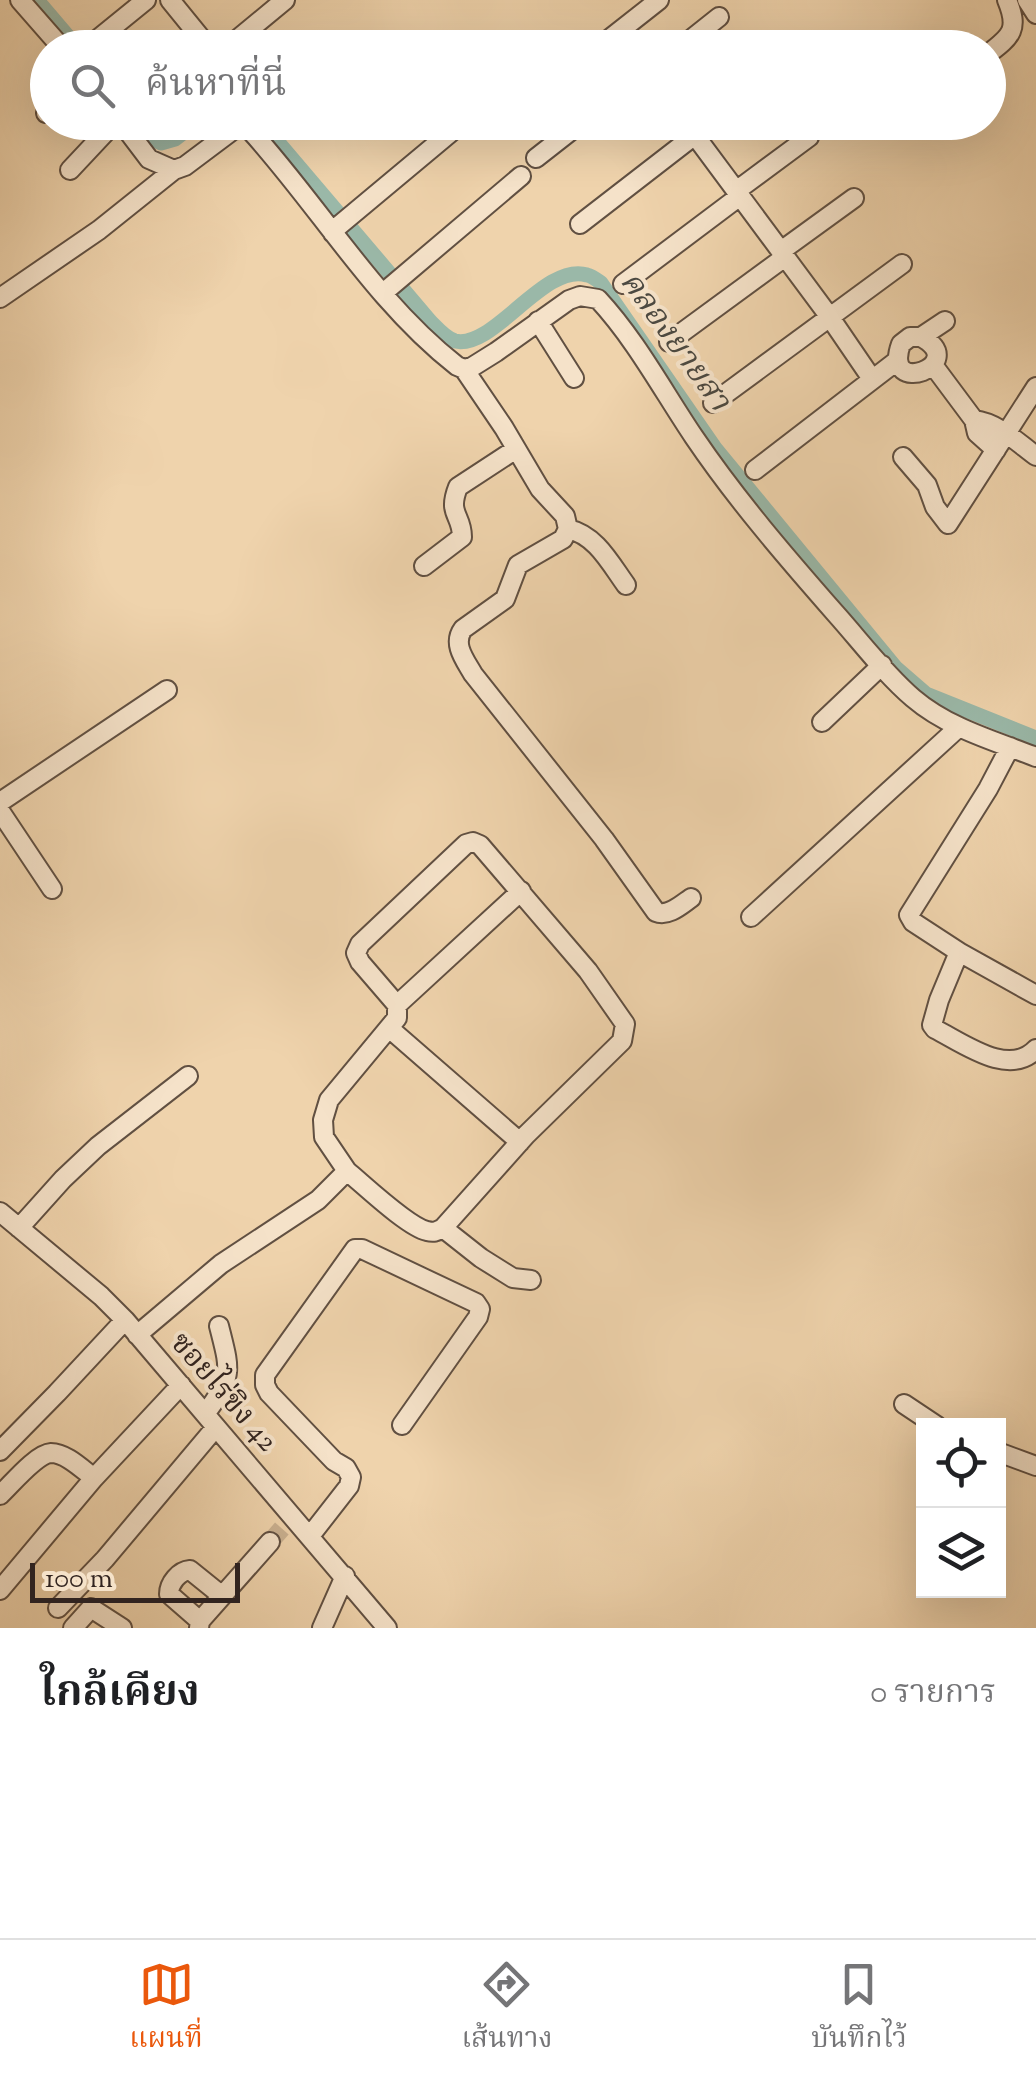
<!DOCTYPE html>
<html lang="th">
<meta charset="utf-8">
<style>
:root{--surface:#fff;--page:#f6f6f6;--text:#202124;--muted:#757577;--line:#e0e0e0;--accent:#ea580c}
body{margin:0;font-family:"Sorts Mill Goudy","Noto Serif Thai",serif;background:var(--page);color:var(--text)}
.controls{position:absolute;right:30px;bottom:30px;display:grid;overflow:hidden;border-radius:0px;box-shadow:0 10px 40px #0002}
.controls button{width:90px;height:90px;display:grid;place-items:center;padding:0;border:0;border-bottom:2px solid var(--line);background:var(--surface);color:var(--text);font:50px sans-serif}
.scale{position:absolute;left:30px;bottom:25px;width:210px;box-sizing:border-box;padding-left:10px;border:5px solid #32241f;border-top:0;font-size:28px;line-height:35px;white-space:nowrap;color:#32241f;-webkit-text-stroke:8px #f5e2c9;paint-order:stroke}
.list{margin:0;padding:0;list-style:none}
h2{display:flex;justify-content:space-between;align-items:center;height:130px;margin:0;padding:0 40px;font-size:42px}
h2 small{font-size:32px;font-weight:400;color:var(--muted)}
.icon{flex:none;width:55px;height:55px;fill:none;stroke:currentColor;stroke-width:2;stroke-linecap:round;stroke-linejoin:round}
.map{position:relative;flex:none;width:1036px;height:1628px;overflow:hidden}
.search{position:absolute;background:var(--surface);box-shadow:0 10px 40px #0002;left:30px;right:30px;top:30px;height:110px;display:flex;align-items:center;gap:25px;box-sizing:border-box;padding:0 35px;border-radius:55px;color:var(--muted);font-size:38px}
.sheet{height:310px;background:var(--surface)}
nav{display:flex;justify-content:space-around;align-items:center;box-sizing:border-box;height:140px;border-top:2px solid var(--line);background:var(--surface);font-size:28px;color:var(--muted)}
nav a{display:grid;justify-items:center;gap:5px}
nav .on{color:var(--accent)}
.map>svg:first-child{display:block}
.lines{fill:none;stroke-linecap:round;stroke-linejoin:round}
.canal{stroke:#9ab8a8;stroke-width:15}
.minor-tunnel{stroke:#c9b090;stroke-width:18;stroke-dasharray:18 9;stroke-linecap:butt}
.minor-casing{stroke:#615042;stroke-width:22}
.minor{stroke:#f5e2c9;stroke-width:18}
.labels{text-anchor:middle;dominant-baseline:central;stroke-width:8;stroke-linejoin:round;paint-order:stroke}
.street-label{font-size:30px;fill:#32241f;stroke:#f5e2c9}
.water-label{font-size:32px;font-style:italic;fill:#4c4941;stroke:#f5e2c9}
</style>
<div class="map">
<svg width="1036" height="1628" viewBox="0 0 1036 1628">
<rect width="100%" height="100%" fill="#efd3ac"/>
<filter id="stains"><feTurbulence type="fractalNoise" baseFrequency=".002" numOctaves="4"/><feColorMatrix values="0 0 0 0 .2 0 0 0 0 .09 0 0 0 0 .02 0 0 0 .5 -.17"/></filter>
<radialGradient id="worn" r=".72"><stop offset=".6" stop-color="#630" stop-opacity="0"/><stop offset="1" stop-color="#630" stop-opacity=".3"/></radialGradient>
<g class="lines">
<path class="canal" d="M 37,0 L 78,48
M 138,122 L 150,138 L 161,143 L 175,139 L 197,122
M 261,122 L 430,321 C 437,328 445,338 455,341 C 494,350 544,262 587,275 C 592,276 597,280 601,283 L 715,448 L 896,668 L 926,694 L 1036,738"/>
<path class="minor-tunnel" d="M 270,1542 L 284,1526"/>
<defs>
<path id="minor" d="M 20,0 L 62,48
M 170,0 L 209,48
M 1027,0 L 1036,14
M 98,39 L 146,0
M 227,48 L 285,0
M 598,48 L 659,0
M 680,48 L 719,17
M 988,54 C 1012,36 1019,29 1007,0
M 46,113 L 48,112
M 121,122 L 149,159 L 174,170 L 185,166 L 233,130 L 243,128 L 250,130 C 320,207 374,301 457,366 L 464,369 L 472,367 L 496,352 L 569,300 L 580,296 L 598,299 C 636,340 663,391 694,437 C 736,499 786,557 836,614 C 861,642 885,674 913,698 C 948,728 995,741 1036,757
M 685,122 L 829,316 L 872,379
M 536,158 L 582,122
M 70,170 L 115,122
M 736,191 L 809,137
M 580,224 L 695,135
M 333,233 L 336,228 L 463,122
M 781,251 L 854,198
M 623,284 L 740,196
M 383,293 L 521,176
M 0,298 L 99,230 L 174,170
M 538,321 L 574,378
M 921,337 C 972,364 881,399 901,344 L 910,337 L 921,337 L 945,321
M 669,342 L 785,257
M 933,365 L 974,420 L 977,433 L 996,450
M 464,369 L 504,428 L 540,489 L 565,516 L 568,529 L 563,539 L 518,565 L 505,599 L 463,629 C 452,644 465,660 473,674 L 604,839 L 656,912 C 668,917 681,905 691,898
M 713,403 L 902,264
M 974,420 C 998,423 1017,442 1036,456
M 903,457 L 927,485 L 935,507 L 948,524 L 1036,387
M 755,470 L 898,360
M 568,529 C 596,535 610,563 626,585
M 424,566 L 462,537 C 462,514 447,515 458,487 L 516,449
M 822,722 L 882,665
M 0,802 L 167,690
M 0,811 L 52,889
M 751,917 L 959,727
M 959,952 L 913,922 L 909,915 L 988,789 L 1010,747
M 1036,995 L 959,952 L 939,1000 L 932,1025 L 935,1029 C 963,1043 1009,1078 1036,1049
M 397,1005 L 521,891
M 389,1028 L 520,1142
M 0,1212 L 101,1296 L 125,1320 L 387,1628
M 19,1228 L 63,1179 L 98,1146 L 188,1076
M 443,1228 L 481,1258 L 513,1278 L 531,1280
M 137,1335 L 221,1264 L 318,1200 L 347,1171 L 324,1137 L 323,1120 L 329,1100 L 397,1018 L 397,1005 L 360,962 L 356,953 L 360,944 L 466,844 L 473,842 L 480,845 L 588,971 L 625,1024 L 622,1041 L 526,1135 L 443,1228 C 437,1231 435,1233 427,1231 C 408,1227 364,1185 347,1171
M 904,1404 L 937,1426
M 205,1414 C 234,1376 230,1370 219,1326
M 0,1451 L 57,1393 L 125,1320
M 998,1452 L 1036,1466
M 0,1495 C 11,1485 36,1454 51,1453 C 66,1453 82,1469 94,1478
M 310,1536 L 349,1486 L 351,1477 L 346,1468 L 334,1461 L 269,1393 L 265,1385 L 265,1375 L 355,1249 L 362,1249 L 476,1303 L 480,1309 L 478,1317 L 402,1425
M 0,1590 L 94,1478 L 181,1385
M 58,1608 L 105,1559 L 216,1427
M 200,1621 L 169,1594 C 169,1583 179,1571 190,1570 L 221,1595
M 73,1628 L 91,1608 L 122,1628
M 199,1628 L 200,1621 L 270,1542
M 322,1628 L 345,1576"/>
</defs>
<use href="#minor" class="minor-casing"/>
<use href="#minor" class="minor"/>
</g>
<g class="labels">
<g class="street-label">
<text transform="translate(223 1393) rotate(49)">ซอยไร่ขิง 42</text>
</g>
<g class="water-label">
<text transform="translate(674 342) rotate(54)">คลองยายสา</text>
</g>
</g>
<rect width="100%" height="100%" filter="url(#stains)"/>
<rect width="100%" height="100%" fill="url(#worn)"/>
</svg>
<div class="controls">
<button><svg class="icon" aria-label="locate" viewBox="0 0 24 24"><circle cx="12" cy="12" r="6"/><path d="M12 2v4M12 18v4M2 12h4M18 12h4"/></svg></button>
<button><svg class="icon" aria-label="layers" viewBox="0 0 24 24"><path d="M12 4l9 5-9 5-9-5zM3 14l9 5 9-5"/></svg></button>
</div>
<div class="scale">100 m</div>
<div class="search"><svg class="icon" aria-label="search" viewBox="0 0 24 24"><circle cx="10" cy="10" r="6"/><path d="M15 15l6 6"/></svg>ค้นหาที่นี่</div>
</div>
<section class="sheet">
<h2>ใกล้เคียง<small>0 รายการ</small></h2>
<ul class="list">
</ul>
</section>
<nav>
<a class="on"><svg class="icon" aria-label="map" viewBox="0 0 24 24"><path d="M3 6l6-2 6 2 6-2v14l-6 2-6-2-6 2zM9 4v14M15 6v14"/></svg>แผนที่</a>
<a><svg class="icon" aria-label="directions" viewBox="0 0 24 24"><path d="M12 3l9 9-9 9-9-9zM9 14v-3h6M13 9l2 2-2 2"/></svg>เส้นทาง</a>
<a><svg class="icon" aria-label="saved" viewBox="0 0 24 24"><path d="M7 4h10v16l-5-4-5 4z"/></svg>บันทึกไว้</a>
</nav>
